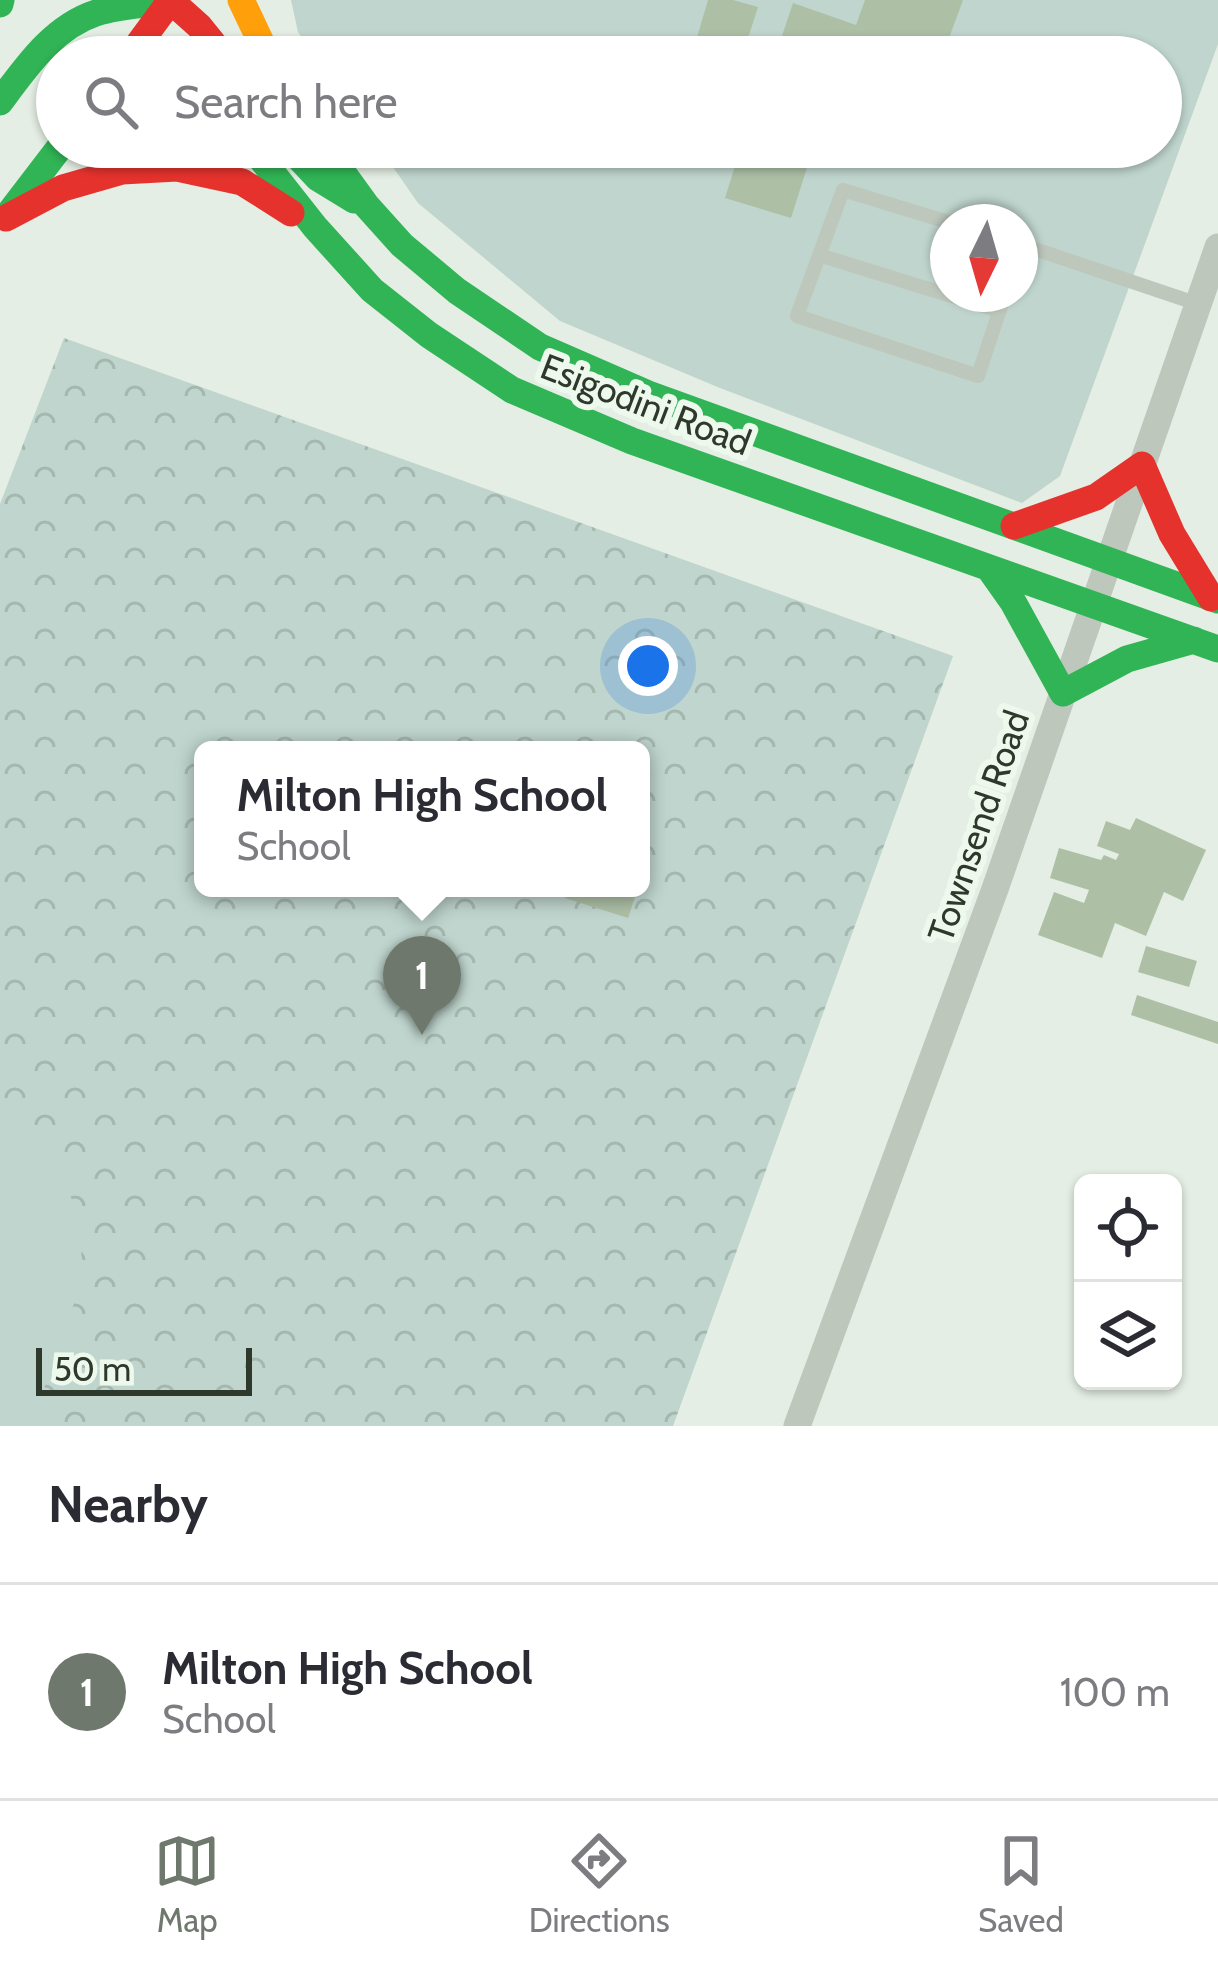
<!DOCTYPE html>
<style>
:root{--surface:#fff;--page:#f7f7f7;--text:#2b2b33;--muted:#7c7c81;--line:#e1e1e2;--accent:#6e786c}
body{margin:0;font-family:Cabin,sans-serif;background:var(--page);color:var(--text)}
.controls{position:absolute;right:36px;bottom:36px;display:grid;overflow:hidden;border-radius:18px;box-shadow:0 3px 9px #0004}
.controls button{width:108px;height:108px;display:grid;place-items:center;padding:0;border:0;border-bottom:3px solid var(--line);background:var(--surface);color:var(--text);font:60px sans-serif}
.compass{position:absolute;left:930px;top:204px;width:108px;height:108px;border-radius:50%;background:var(--surface);box-shadow:0 3px 9px #0004;rotate:185deg}
.scale{position:absolute;left:36px;bottom:30px;width:216px;box-sizing:border-box;padding-left:12px;border:6px solid #2e382b;border-top:0;font-size:33px;line-height:42px;white-space:nowrap;color:#2e382b;-webkit-text-stroke:9px #edf9ed;paint-order:stroke}
.you{position:absolute;left:648px;top:666px;width:42px;height:42px;margin:-30px;border:9px solid #fff;border-radius:50%;background:#1a73e8;box-shadow:0 0 0 18px #1a73e833}
.badge{display:grid;place-items:center;width:78px;height:78px;border-radius:50%;background:var(--accent);color:#fff;font-size:39px;font-weight:700}
.pin{position:absolute;translate:-50% -99px;filter:drop-shadow(0 3px 6px #0008)}
.pin::after{content:'';position:absolute;top:63px;width:42px;height:36px;background:inherit;clip-path:polygon(0 0,100% 0,50% 100%)}
.popup{position:absolute;left:194px;top:741px;width:456px;height:156px;box-sizing:border-box;display:grid;place-content:center;border-radius:18px;background:var(--surface);filter:drop-shadow(0 3px 9px #0005);font-size:39px;white-space:nowrap;color:var(--muted)}
.popup b{font-size:45px;color:var(--text)}
.popup::after{content:'';position:absolute;left:50%;top:100%;margin-left:-24px;border:24px solid transparent;border-top-color:var(--surface)}
.list{margin:0;padding:0;list-style:none}
h2{display:flex;justify-content:space-between;align-items:center;height:156px;margin:0;padding:0 48px;font-size:51px}
h2 small{font-size:39px;font-weight:400;color:var(--muted)}
.list li{display:grid;grid-template-columns:78px 1fr auto;gap:36px;align-items:center;box-sizing:border-box;height:216px;padding:0 48px;border-top:3px solid var(--line)}
.list b{display:block;font-size:45px;white-space:nowrap}
.list p{margin:0;font-size:39px;white-space:nowrap;color:var(--muted)}
.list em{font-size:39px;font-style:normal;color:var(--muted)}
.icon{flex:none;width:66px;height:66px;fill:none;stroke:currentColor;stroke-width:2;stroke-linecap:round;stroke-linejoin:round}
.map{position:relative;flex:none;width:1218px;height:1426px;overflow:hidden}
.search{position:absolute;background:var(--surface);box-shadow:0 3px 9px #0004;left:36px;right:36px;top:36px;height:132px;display:flex;align-items:center;gap:30px;box-sizing:border-box;padding:0 42px;border-radius:66px;color:var(--muted);font-size:45px}
.sheet{height:372px;background:var(--surface)}
nav{display:flex;justify-content:space-around;align-items:center;box-sizing:border-box;height:168px;border-top:3px solid var(--line);background:var(--surface);font-size:33px;color:var(--muted)}
nav a{display:grid;justify-items:center;gap:6px}
nav .on{color:var(--accent)}
.map>svg:first-child{display:block}
.forest{fill:url(#forest-crowns);fill-rule:evenodd}
.pitch{fill:#bfd5cd;fill-rule:evenodd}
.building{fill:#adc0a6}
.lines{fill:none;stroke-linecap:round;stroke-linejoin:round}
.lane{stroke:#bdc7bc;stroke-width:14}
.street{stroke:#bdc7bc;stroke-width:27}
.fast{stroke:#30b455;stroke-width:27}
.slow{stroke:#ff9f0a;stroke-width:27}
.jam{stroke:#e5322d;stroke-width:27}
.labels{text-anchor:middle;dominant-baseline:central;stroke-width:12;stroke-linejoin:round;paint-order:stroke}
.street-label{font-size:36px;fill:#2e382b;stroke:#edf9ed}
</style>
<div class="map">
<svg width="1218" height="1426" viewBox="0 0 1218 1426">
<defs>
<pattern id="forest-crowns" width="20" height="18" patternUnits="userSpaceOnUse" patternTransform="scale(3)"><rect width="20" height="18" fill="#bfd5cd"/><path d="M2 6a3 3 0 1 1 6 0M12 15a3 3 0 1 1 6 0" fill="none" stroke="#a4b8b0"/></pattern>
</defs>
<rect width="100%" height="100%" fill="#e4eee4"/>
<path class="forest" d="M 64,338 L 953,656 L 673,1426 L 0,1426 L 0,504 ZM 203,750 L 641,750 L 641,888 L 203,888 Z"/>
<path class="pitch" d="M 291,0 L 1218,0 L 1218,44 L 1060,476 L 1022,503 L 720,388 L 560,321 L 418,203 L 379,147 L 1161,147 L 1161,57 L 315,57 L 298,32 ZM 948,222 L 1020,222 L 1020,294 L 948,294 Z
M 0,1130 C 135,1198 71,1319 29,1426 L 0,1426 Z"/>
<path class="building" d="M 708,0 L 733,0 L 758,7 L 742,57 L 714,57 L 693,51 Z
M 865,0 L 963,0 L 942,57 L 775,57 L 793,3 L 856,25 Z
M 741,147 L 795,147 L 812,152 L 791,218 L 725,198 Z
M 1136,818 L 1206,850 L 1183,901 L 1164,892 L 1146,936 L 1115,923 L 1102,958 L 1038,935 L 1054,892 L 1084,903 L 1089,890 L 1050,878 L 1059,848 L 1101,860 L 1104,855 L 1116,860 L 1119,854 L 1097,846 L 1106,821 L 1130,830 Z
M 569,888 L 638,888 L 628,918 L 565,898 Z
M 1146,946 L 1197,961 L 1189,987 L 1138,972 Z
M 1137,995 L 1218,1022 L 1218,1044 L 1131,1015 Z"/>
<g class="lines">
<path class="lane" d="M 948,222 L 843,190 L 797,316 L 978,376 L 1005,294
M 1020,244 L 1198,304
M 819,255 L 1000,311"/>
<path class="street" d="M 797,1426 L 995,889 L 1218,247"/>
<path class="fast" d="M 0,4 L 1,0
M 0,102 C 26,67 53,27 96,13 C 120,5 146,5 171,1
M 252,147 L 315,227 L 372,290 L 429,335 L 512,390 L 632,441 L 1218,649
M 289,147 L 318,178 L 354,200
M 324,147 L 366,205 L 402,245 L 457,291 L 540,347 L 648,394 L 1218,600
M 11,211 L 60,147
M 989,568 L 1013,602 L 1063,693 L 1127,659 L 1194,640"/>
<path class="slow" d="M 241,0 L 268,57"/>
<path class="jam" d="M 171,1 L 199,26 L 224,57
M 129,57 L 171,0
M 6,218 L 63,188 L 122,171 L 177,168 L 242,182 L 291,213
M 1014,526 L 1096,497 L 1142,465 L 1172,534 L 1211,598"/>
</g>
<g class="labels">
<g class="street-label">
<text transform="translate(646 404) rotate(21)">Esigodini Road</text>
<text transform="translate(978 826) rotate(-71)">Townsend Road</text>
</g>
</g>
</svg>
<div class="controls">
<button><svg class="icon" aria-label="locate" viewBox="0 0 24 24"><circle cx="12" cy="12" r="6"/><path d="M12 2v4M12 18v4M2 12h4M18 12h4"/></svg></button>
<button><svg class="icon" aria-label="layers" viewBox="0 0 24 24"><path d="M12 4l9 5-9 5-9-5zM3 14l9 5 9-5"/></svg></button>
</div>
<svg class="compass" viewBox="-18 -18 36 36"><path d="M0-13l5 13h-10z" fill="#e53935"/><path d="M0 13l5-13h-10z" fill="#7c7c81"/></svg>
<div class="scale">50 m</div>
<div class="you"></div>
<div class="pin badge" style="left:422px;top:1035px">1</div>
<div class="popup"><b>Milton High School</b>School</div>
<div class="search"><svg class="icon" aria-label="search" viewBox="0 0 24 24"><circle cx="10" cy="10" r="6"/><path d="M15 15l6 6"/></svg>Search here</div>
</div>
<section class="sheet">
<h2>Nearby<small></small></h2>
<ul class="list">
<li><span class="badge">1</span><div><b>Milton High School</b><p>School</p></div><em>100 m</em></li>
</ul>
</section>
<nav>
<a class="on"><svg class="icon" aria-label="map" viewBox="0 0 24 24"><path d="M3 6l6-2 6 2 6-2v14l-6 2-6-2-6 2zM9 4v14M15 6v14"/></svg>Map</a>
<a><svg class="icon" aria-label="directions" viewBox="0 0 24 24"><path d="M12 3l9 9-9 9-9-9zM9 14v-3h6M13 9l2 2-2 2"/></svg>Directions</a>
<a><svg class="icon" aria-label="saved" viewBox="0 0 24 24"><path d="M7 4h10v16l-5-4-5 4z"/></svg>Saved</a>
</nav>
